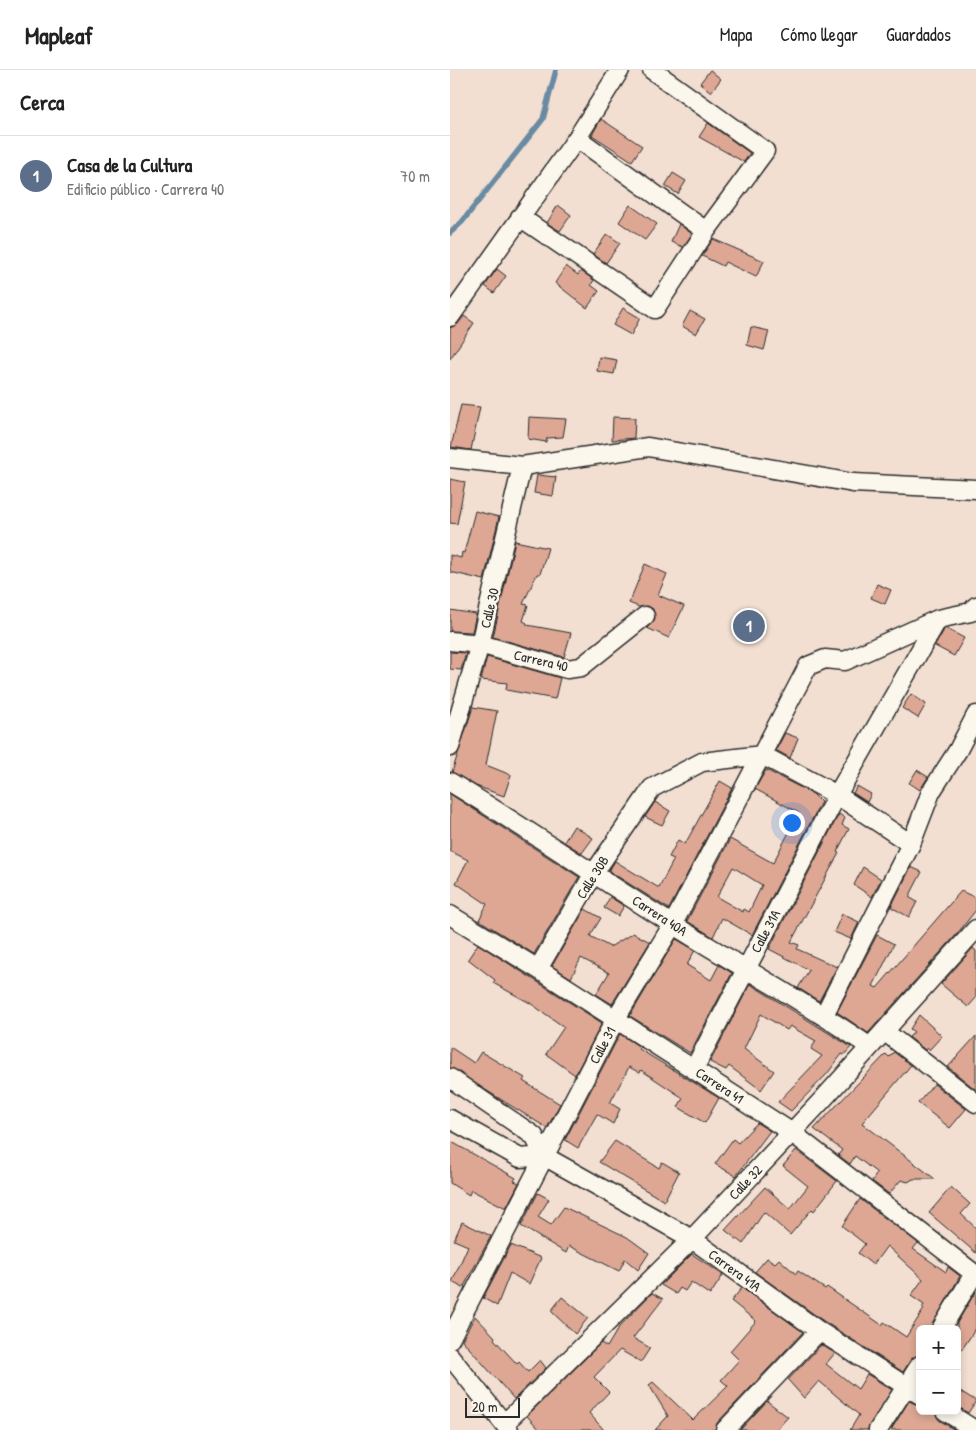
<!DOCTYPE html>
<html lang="es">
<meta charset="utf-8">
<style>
:root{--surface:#fff;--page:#f6f6f6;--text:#222;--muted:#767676;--line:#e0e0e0;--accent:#ea580c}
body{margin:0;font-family:"Patrick Hand",sans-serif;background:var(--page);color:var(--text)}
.controls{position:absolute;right:15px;bottom:15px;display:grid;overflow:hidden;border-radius:8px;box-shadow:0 2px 8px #0003}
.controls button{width:45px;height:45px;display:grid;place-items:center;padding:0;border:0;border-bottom:1px solid var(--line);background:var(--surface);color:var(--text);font:25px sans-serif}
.scale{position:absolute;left:15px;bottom:12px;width:55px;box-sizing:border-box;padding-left:5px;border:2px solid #2b2b2b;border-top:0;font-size:14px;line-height:18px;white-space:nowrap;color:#2b2b2b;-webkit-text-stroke:4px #fbf7ec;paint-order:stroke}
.you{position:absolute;left:341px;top:752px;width:18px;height:18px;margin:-12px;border:4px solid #fff;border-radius:50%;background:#1a73e8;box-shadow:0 0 0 8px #1a73e833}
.badge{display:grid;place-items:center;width:32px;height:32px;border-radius:50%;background:var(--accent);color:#fff;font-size:16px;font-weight:700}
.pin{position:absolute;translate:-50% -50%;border:2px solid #fff;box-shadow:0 1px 5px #0006}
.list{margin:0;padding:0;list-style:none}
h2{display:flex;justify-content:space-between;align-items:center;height:65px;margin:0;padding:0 20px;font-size:21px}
h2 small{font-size:16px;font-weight:400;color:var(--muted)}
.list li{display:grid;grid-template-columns:32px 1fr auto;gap:15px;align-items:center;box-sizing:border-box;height:80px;padding:0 20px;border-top:1px solid var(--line)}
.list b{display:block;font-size:19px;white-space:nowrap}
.list p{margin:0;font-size:16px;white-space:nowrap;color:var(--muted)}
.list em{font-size:16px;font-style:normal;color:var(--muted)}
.map{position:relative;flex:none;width:526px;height:1360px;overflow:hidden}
header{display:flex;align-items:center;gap:30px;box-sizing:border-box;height:70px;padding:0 25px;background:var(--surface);border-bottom:1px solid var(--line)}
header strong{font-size:24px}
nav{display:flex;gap:28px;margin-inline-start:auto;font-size:18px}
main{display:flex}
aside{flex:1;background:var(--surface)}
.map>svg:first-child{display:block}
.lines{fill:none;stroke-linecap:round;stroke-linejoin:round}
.stream{stroke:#698aa2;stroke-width:5.5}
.building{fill:#dda794;stroke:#2b2b2b;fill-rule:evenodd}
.minor-casing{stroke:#2b2b2b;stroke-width:21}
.minor{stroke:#fbf7ec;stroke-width:18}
.labels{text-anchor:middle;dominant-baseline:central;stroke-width:5;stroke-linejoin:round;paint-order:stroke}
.street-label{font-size:14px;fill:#2b2b2b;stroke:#fbf7ec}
</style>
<header>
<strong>Mapleaf</strong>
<nav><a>Mapa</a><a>Cómo llegar</a><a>Guardados</a></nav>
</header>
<main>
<aside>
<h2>Cerca<small></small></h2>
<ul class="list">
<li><span class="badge" style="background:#5c6f8a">1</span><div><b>Casa de la Cultura</b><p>Edificio público · Carrera 40</p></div><em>70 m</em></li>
</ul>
</aside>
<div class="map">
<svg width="526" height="1360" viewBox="0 0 526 1360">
<rect width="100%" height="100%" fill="#f2dfd2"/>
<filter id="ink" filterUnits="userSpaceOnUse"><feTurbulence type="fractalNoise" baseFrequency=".02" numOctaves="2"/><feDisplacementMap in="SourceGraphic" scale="10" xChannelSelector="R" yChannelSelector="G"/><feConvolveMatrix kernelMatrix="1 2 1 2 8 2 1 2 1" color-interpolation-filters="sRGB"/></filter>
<g filter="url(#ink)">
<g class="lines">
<path class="stream" d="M 0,163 L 12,152 L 93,49 L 106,0"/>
</g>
<path class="building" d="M 260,0 L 271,9 L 261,22 L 250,13 Z
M 151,49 L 192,76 L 182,91 L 142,65 Z
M 258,53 L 300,83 L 294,92 L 249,67 Z
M 223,103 L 236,111 L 228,124 L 215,116 Z
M 108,135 L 121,145 L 110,161 L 97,153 Z
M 180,135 L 207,154 L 195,170 L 169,152 Z
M 229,154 L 242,164 L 233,177 L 221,172 Z
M 157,164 L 170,173 L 156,193 L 143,184 Z
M 263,169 L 314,191 L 306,207 L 275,192 L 273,196 L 252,186 Z
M 116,196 L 128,205 L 131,201 L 144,210 L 141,215 L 149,221 L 137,238 L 105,213 Z
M 47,199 L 56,206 L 44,223 L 35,216 Z
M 173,238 L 190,248 L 181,265 L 163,255 Z
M 240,241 L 255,249 L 246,264 L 232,256 Z
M 14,246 L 24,253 L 0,289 L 0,258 L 8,254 Z
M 301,257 L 319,261 L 314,280 L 297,275 Z
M 149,287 L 167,290 L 164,304 L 147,301 Z
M 11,335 L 30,337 L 21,380 L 1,377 Z
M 79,347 L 116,349 L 113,367 L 97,368 L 96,372 L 78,369 Z
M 163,347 L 185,348 L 184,368 L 162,370 Z
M 87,405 L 106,407 L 103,426 L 84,423 Z
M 0,409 L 15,412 L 7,454 L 0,453 Z
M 25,441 L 49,447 L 34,510 L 0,502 L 0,485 L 11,488 L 12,482 L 14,483 Z
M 65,471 L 98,478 L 90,504 L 87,504 L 73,534 L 78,535 L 73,551 L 77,553 L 77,555 L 121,563 L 114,587 L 43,567 Z
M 195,494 L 217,504 L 208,525 L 234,536 L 219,568 L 197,558 L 205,549 L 203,539 L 198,536 L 189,537 L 179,533 Z
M 427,514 L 441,520 L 435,534 L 421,528 Z
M 0,540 L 26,544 L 22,562 L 0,561 Z
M 495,558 L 514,568 L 504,586 L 485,576 Z
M 0,582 L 16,583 L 11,600 L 0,599 Z
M 37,587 L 110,608 L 105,629 L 56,620 L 57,613 L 31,610 Z
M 461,624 L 476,634 L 468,648 L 452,638 Z
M 23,637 L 47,641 L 36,695 L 61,705 L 54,726 L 26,716 L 2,702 Z
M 335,663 L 348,668 L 340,688 L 326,680 Z
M 316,700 L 363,724 L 371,732 L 302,865 L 272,848 L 263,867 L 237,851 L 280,769 L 323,793 L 349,743 L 305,719 ZM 283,797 L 312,815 L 299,842 L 294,839 L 293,842 L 267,827 Z
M 467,700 L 478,707 L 470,720 L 459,713 Z
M 270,711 L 282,718 L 219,839 L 159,801 L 165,791 L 209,818 L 224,789 L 219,787 L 228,770 L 235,774 Z
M 407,716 L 421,724 L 417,732 L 403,723 Z
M 0,724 L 129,807 L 84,884 L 29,850 L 37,834 L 6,813 L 18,790 L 0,781 Z
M 205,732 L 220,741 L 212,755 L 195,747 Z
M 389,744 L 395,748 L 392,755 L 399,759 L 387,782 L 389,783 L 341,872 L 349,875 L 347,879 L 387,897 L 369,931 L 348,918 L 359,900 L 319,879 Z
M 124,756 L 143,768 L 132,783 L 114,772 Z
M 413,797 L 431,809 L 422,827 L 404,815 Z
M 461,797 L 472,802 L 459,827 L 467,832 L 459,847 L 441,837 Z
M 511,821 L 526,828 L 526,840 L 507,864 L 418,963 L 387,942 L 427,865 L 444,874 L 423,916 L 427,918 Z
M 160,827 L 174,836 L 168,846 L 154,838 Z
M 135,839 L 151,848 L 140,866 L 160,877 L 183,863 L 200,872 L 162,934 L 146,924 L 159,903 L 131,888 L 121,908 L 102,896 Z
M 392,844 L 409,852 L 401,869 L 384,862 Z
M 226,869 L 245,880 L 237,895 L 261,910 L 269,895 L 282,903 L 240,983 L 180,946 Z
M 28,874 L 152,953 L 125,1005 L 96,984 L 114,957 L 80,933 L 43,913 L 45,910 L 18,889 Z
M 523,878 L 526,881 L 526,928 L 518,937 L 491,914 Z
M 300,914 L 401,977 L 394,985 L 392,984 L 377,1004 L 341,1041 L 328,1032 L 372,986 L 361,979 L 366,971 L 340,956 L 337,960 L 311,944 L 294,979 L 324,1001 L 311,1020 L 279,996 L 276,1000 L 260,992 Z
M 469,945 L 492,966 L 479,980 L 477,978 L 475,980 L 459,967 L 464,962 L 460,959 Z
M 170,964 L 190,977 L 189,979 L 269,1028 L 255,1053 L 228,1037 L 233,1028 L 191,1000 L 190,1003 L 179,997 L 160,1033 L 170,1039 L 163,1054 L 147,1044 L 128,1078 L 115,1070 Z
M 526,966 L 526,1020 L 498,997 Z
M 0,977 L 24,993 L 31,982 L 75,1008 L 73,1011 L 110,1034 L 97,1058 L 0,998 Z
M 444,982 L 461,995 L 412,1053 L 485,1109 L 463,1109 L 458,1112 L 451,1110 L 439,1124 L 422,1111 L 427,1103 L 405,1086 L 400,1094 L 388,1085 L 392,1080 L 364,1059 L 436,984 L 439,987 Z
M 484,1014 L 516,1039 L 500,1058 L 468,1033 Z
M 307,1053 L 320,1061 L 286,1106 L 265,1094 L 283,1069 L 288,1073 Z
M 0,1071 L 66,1108 L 64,1111 L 69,1113 L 56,1138 L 21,1120 L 19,1125 L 0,1113 Z
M 165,1071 L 209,1098 L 212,1092 L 229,1102 L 214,1131 L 149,1092 Z
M 346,1080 L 387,1111 L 364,1141 L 362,1139 L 340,1165 L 314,1142 L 293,1174 L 275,1160 L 315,1117 L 340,1139 L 358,1116 L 333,1096 Z
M 501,1117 L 520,1134 L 511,1144 L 526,1158 L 526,1183 L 479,1143 Z
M 88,1123 L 99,1129 L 88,1147 L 101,1155 L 114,1137 L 177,1167 L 199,1183 L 188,1200 L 175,1189 L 169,1201 L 119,1176 L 116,1183 L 71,1156 Z
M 410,1129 L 468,1173 L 463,1179 L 496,1202 L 498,1197 L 510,1206 L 480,1259 L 470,1259 L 470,1284 L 461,1289 L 453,1302 L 375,1252 L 305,1202 L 317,1188 L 325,1193 L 329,1189 L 346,1204 L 348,1201 L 375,1219 L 377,1217 L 432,1255 L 434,1252 L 456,1267 L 474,1239 L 472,1238 L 474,1235 L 461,1226 L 473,1209 L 437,1176 L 423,1195 L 408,1183 L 415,1174 L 392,1156 Z
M 12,1152 L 41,1166 L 13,1218 L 2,1212 L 18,1176 L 4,1170 Z
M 61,1175 L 91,1188 L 79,1214 L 60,1203 L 47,1236 L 33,1228 Z
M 242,1184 L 273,1205 L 260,1225 L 241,1212 L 235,1221 L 230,1218 L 226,1224 L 211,1215 Z
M 292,1218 L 353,1262 L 267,1353 L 265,1360 L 205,1360 L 218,1346 L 199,1315 L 203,1312 L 243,1350 L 278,1316 L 271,1310 L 289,1290 L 280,1281 L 306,1251 L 281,1231 Z
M 526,1221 L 526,1258 L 507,1287 L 507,1253 Z
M 202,1223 L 213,1229 L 183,1268 L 200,1278 L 191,1292 L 170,1280 L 144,1307 L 159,1322 L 139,1343 L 154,1360 L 90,1360 L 77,1346 L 151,1273 L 157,1277 L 169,1257 Z
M 112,1227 L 138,1248 L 125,1264 L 101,1241 Z
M 25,1246 L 45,1267 L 44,1269 L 67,1294 L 69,1292 L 78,1302 L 90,1290 L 96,1298 L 64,1329 L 12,1270 Z
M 371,1275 L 385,1283 L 376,1294 L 408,1319 L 417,1304 L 442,1320 L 417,1360 L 400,1360 L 409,1345 L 369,1311 L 354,1328 L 338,1310 Z
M 507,1319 L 526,1331 L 518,1343 L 507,1336 Z
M 317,1331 L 338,1347 L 326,1360 L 290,1360 Z
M 459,1331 L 470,1336 L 470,1341 L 484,1341 L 489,1350 L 505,1360 L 441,1360 Z"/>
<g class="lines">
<defs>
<path id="minor" d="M 127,68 L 256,161
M 70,147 L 205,239 L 256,161 L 315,81 L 202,0
M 0,247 L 127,68 L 170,0
M 0,388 L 72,396 L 198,377 L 403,413 L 526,419
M 0,571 L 30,574 L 117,599 L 131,597 L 195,546
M 0,677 L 30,574 L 72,396
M 0,712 C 78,759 153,811 230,859 C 294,899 359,934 420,977
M 0,845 L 88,899 L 341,1062 L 526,1205
M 88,899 L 144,803 L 202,718 L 252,692 L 312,685 L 387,725 L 461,774
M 374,945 L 461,774 L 481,722 L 508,680 L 526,645
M 434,961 L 526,1033
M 244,999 L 387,725 L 488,549
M 0,1008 L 84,1066 L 94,1086 L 242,1169 L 369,1261 L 470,1325
M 0,1049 L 70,1088 L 94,1086
M 491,1259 L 524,1204
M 0,1269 L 166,948 L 223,854 L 358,596 L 375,589 L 395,591 L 488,549 L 521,542 L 526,536
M 0,1286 L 59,1360
M 495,1341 L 525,1360
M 54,1354 L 242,1169 L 375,1027 L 526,859
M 275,1360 L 369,1261
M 428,1360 L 470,1295"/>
</defs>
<use href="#minor" class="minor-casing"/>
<use href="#minor" class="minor"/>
</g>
</g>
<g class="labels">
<g class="street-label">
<text transform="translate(39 538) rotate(-77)">Calle 30</text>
<text transform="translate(91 590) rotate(13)">Carrera 40</text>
<text transform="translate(142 807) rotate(-58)">Calle 30B</text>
<text transform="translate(210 845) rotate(33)">Carrera 40A</text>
<text transform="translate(315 861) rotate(-62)">Calle 31A</text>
<text transform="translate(152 975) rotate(-62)">Calle 31</text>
<text transform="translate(270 1015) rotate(33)">Carrera 41</text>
<text transform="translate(295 1112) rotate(-47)">Calle 32</text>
<text transform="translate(285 1200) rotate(36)">Carrera 41A</text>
</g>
</g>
</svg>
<div class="controls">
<button>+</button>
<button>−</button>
</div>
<div class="scale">20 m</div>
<div class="you"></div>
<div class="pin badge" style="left:299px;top:556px;background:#5c6f8a">1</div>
</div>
</main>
